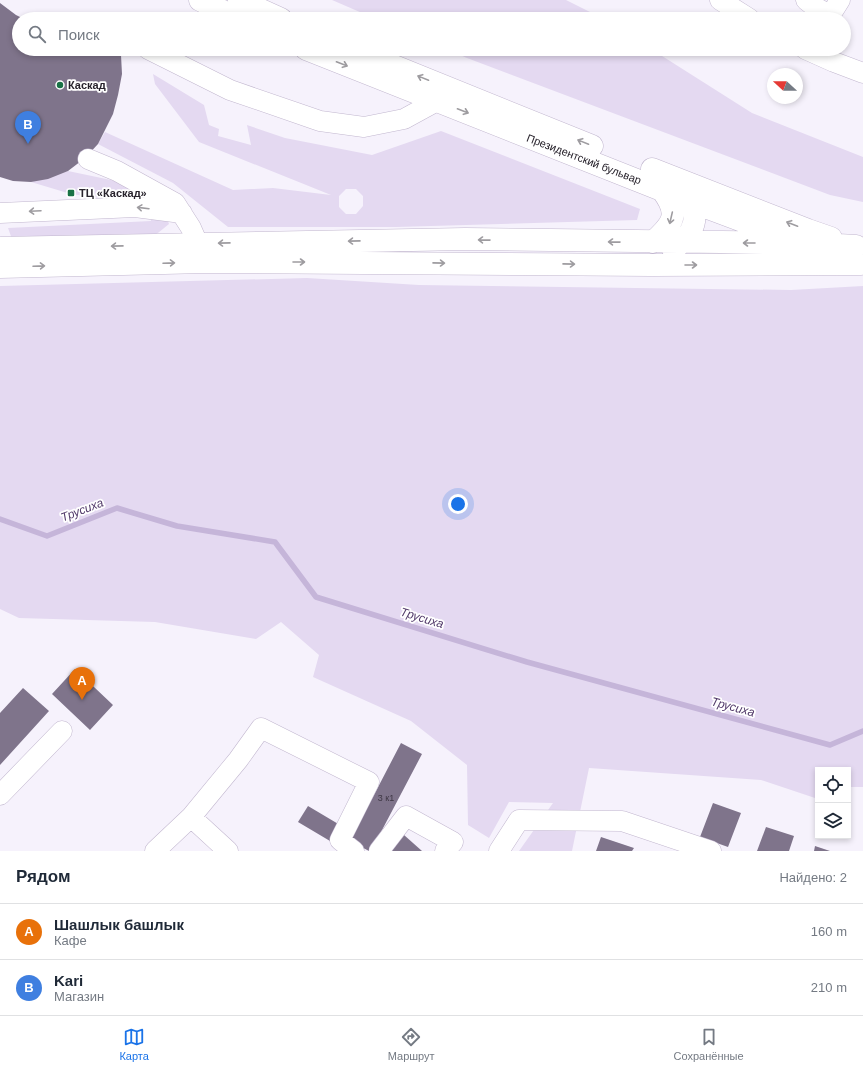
<!DOCTYPE html>
<html lang="ru">
<meta charset="utf-8">
<style>
:root{--surface:#fff;--page:#f6f6f7;--text:#1f2937;--muted:#747a83;--line:#e0e1e3;--accent:#1a73e8}
body{margin:0;font-family:Helvetica,sans-serif;background:var(--page);color:var(--text)}
.controls{position:absolute;right:12px;bottom:12px;display:grid;overflow:hidden;border-radius:0px;box-shadow:0 2px 6px #0003}
.controls button{width:36px;height:36px;display:grid;place-items:center;padding:0;border:0;border-bottom:1px solid var(--line);background:var(--surface);color:var(--text);font:20px sans-serif}
.compass{position:absolute;left:767px;top:68px;width:36px;height:36px;border-radius:50%;background:var(--surface);box-shadow:0 2px 6px #0003;rotate:291deg}
.you{position:absolute;left:458px;top:504px;width:14px;height:14px;margin:-10px;border:3px solid #fff;border-radius:50%;background:#1a73e8;box-shadow:0 0 0 6px #1a73e833}
.badge{display:grid;place-items:center;width:26px;height:26px;border-radius:50%;background:var(--accent);color:#fff;font-size:13px;font-weight:700}
.pin{position:absolute;translate:-50% -33px;filter:drop-shadow(0 1px 2px #0008)}
.pin::after{content:'';position:absolute;top:21px;width:14px;height:12px;background:inherit;clip-path:polygon(0 0,100% 0,50% 100%)}
.list{margin:0;padding:0;list-style:none}
h2{display:flex;justify-content:space-between;align-items:center;height:52px;margin:0;padding:0 16px;font-size:17px}
h2 small{font-size:13px;font-weight:400;color:var(--muted)}
.list li{display:grid;grid-template-columns:26px 1fr auto;gap:12px;align-items:center;box-sizing:border-box;height:56px;padding:0 16px;border-top:1px solid var(--line)}
.list b{display:block;font-size:15px;white-space:nowrap}
.list p{margin:0;font-size:13px;white-space:nowrap;color:var(--muted)}
.list em{font-size:13px;font-style:normal;color:var(--muted)}
.icon{flex:none;width:22px;height:22px;fill:none;stroke:currentColor;stroke-width:2;stroke-linecap:round;stroke-linejoin:round}
.map{position:relative;flex:none;width:863px;height:851px;overflow:hidden}
.search{position:absolute;background:var(--surface);box-shadow:0 2px 6px #0003;left:12px;right:12px;top:12px;height:44px;display:flex;align-items:center;gap:10px;box-sizing:border-box;padding:0 14px;border-radius:22px;color:var(--muted);font-size:15px}
.sheet{height:164px;background:var(--surface)}
nav{display:flex;justify-content:space-around;align-items:center;box-sizing:border-box;height:56px;border-top:1px solid var(--line);background:var(--surface);font-size:11px;color:var(--muted)}
nav a{display:grid;justify-items:center;gap:2px}
nav .on{color:var(--accent)}
.map>svg:first-child{display:block}
.green{fill:#e4d9f1;fill-rule:evenodd}
.lines{fill:none;stroke-linecap:round;stroke-linejoin:round}
.stream{stroke:#c5b5d9;stroke-width:5.5}
.building{fill:#7f748b}
.minor-casing{stroke:#c2b7cf;stroke-width:21}
.major-casing{stroke:#c2b7cf;stroke-width:23}
.minor{stroke:#fff;stroke-width:20}
.major{stroke:#fff;stroke-width:22}
.oneway{stroke:#9e9ca0}
.poi-dot{fill:#197246;stroke:#fff;stroke-width:1.5}
.labels{text-anchor:middle;dominant-baseline:central;stroke-width:3.5;stroke-linejoin:round;paint-order:stroke}
.number-label{font-size:9px;fill:#3e3744}
.poi-label{font-size:11px;font-weight:bold;fill:#28232c;stroke:#fff;text-anchor:start}
.street-label{font-size:11px;fill:#28232c;stroke:#fff}
.water-label{font-size:12px;font-style:italic;fill:#513969;stroke:#fff}
</style>
<div class="map">
<svg width="863" height="851" viewBox="0 0 863 851">
<rect width="100%" height="100%" fill="#f6f2fc"/>
<path class="green" d="M 332,0 L 566,0 L 604,19 L 376,19 Z
M 446,49 L 651,49 L 752,113 L 863,157 L 863,202 L 830,195 L 467,58 Z
M 153,74 L 204,105 L 209,125 L 219,129 L 218,136 L 251,145 L 247,125 L 285,138 L 372,155 L 441,131 L 640,209 L 637,220 L 396,227 L 228,227 L 173,183 L 98,144 L 105,132 L 233,190 L 273,188 L 331,195 L 199,142 L 155,84 ZM 346,189 L 356,189 L 363,196 L 363,206 L 356,214 L 346,214 L 339,207 L 339,196 Z
M 68,171 L 111,180 L 134,187 L 165,212 L 169,224 L 153,237 L 12,239 L 8,228 L 151,221 L 150,213 L 128,202 L 71,194 L 31,182 Z
M 307,278 L 419,285 L 791,290 L 863,286 L 863,787 L 848,787 L 848,770 L 818,770 L 818,796 L 815,798 L 761,780 L 589,768 L 572,851 L 519,851 L 553,803 L 509,802 L 489,838 L 468,825 L 467,765 L 411,721 L 313,677 L 319,655 L 281,622 L 256,639 L 155,622 L 19,618 L 0,609 L 0,286 Z"/>
<g class="lines">
<path class="stream" d="M 0,519 L 47,536 L 117,508 L 177,526 L 275,542 L 316,597 L 527,662 L 830,745 L 863,731"/>
</g>
<path class="building" d="M 0,3 L 16,15 L 24,19 L 19,19 L 19,49 L 91,49 L 96,51 L 98,49 L 106,49 L 121,55 L 122,74 L 118,95 L 113,114 L 98,144 L 85,158 L 68,171 L 48,179 L 31,182 L 13,181 L 0,177 Z
M 75,669 L 113,705 L 90,730 L 52,694 Z
M 23,688 L 49,711 L 0,765 L 0,713 Z
M 401,743 L 422,754 L 371,851 L 369,851 L 350,841 Z
M 713,803 L 741,813 L 728,847 L 700,837 Z
M 308,806 L 340,825 L 330,841 L 298,822 Z
M 766,827 L 794,836 L 789,851 L 757,851 Z
M 404,835 L 422,851 L 390,851 Z
M 601,837 L 634,848 L 632,851 L 596,851 Z
M 815,846 L 830,851 L 814,851 Z"/>
<g class="lines">
<defs>
<path id="minor" d="M 720,0 L 750,19
M 806,0 L 815,7 L 830,15
M 828,19 L 840,0
M 148,49 L 230,90 L 320,121 L 364,127 L 404,119 L 437,101
M 805,49 L 834,62 L 863,73
M 88,159 L 117,171 L 175,203 L 191,228 L 198,244
M 0,213 L 135,207 L 182,213
M 0,795 L 62,731
M 191,817 L 238,760 L 261,728 L 369,782 L 340,840 L 354,851
M 155,851 L 191,817 L 228,851
M 379,851 L 406,816 L 453,842 L 445,851
M 499,851 L 519,820 L 622,821 L 711,851"/>
<path id="major" d="M 200,0 L 239,19
M 239,0 L 281,19
M 306,49 L 692,202 L 788,238
M 352,49 L 592,146
M 652,169 L 808,230 L 831,238
M 653,242 C 674,223 680,214 662,190
M 0,248 L 465,239 L 802,243 L 856,246
M 673,249 C 696,233 701,216 686,192
M 0,267 L 205,262 L 652,265 L 861,264"/>
</defs>
<use href="#minor" class="minor-casing"/>
<use href="#major" class="major-casing"/>
<use href="#minor" class="minor"/>
<use href="#major" class="major"/>
</g>
<defs><path id="oneway-shaft" d="M-6 0H5M1.5-3L5.5 0L1.5 3" fill="none" stroke-width="1.6" stroke-linecap="round" stroke-linejoin="round"/></defs>
<g class="oneway">
<use href="#oneway-shaft" transform="translate(342 64) rotate(21)"/>
<use href="#oneway-shaft" transform="translate(423 78) rotate(-158)"/>
<use href="#oneway-shaft" transform="translate(463 111) rotate(21)"/>
<use href="#oneway-shaft" transform="translate(583 142) rotate(-158)"/>
<use href="#oneway-shaft" transform="translate(143 208) rotate(-173)"/>
<use href="#oneway-shaft" transform="translate(35 211) rotate(177)"/>
<use href="#oneway-shaft" transform="translate(671 218) rotate(103)"/>
<use href="#oneway-shaft" transform="translate(792 224) rotate(-159)"/>
<use href="#oneway-shaft" transform="translate(484 240) rotate(-179)"/>
<use href="#oneway-shaft" transform="translate(354 241) rotate(179)"/>
<use href="#oneway-shaft" transform="translate(614 242) rotate(-179)"/>
<use href="#oneway-shaft" transform="translate(224 243) rotate(179)"/>
<use href="#oneway-shaft" transform="translate(749 243) rotate(-180)"/>
<use href="#oneway-shaft" transform="translate(117 246) rotate(179)"/>
<use href="#oneway-shaft" transform="translate(299 262)"/>
<use href="#oneway-shaft" transform="translate(169 263) rotate(-2)"/>
<use href="#oneway-shaft" transform="translate(439 263) rotate(1)"/>
<use href="#oneway-shaft" transform="translate(569 264) rotate(1)"/>
<use href="#oneway-shaft" transform="translate(691 265)"/>
<use href="#oneway-shaft" transform="translate(39 266) rotate(-2)"/>
</g>
<g class="poi-dot">
<circle cx="60" cy="85" r="4"/>
<rect x="67" y="189" width="8" height="8" rx="2"/>
</g>
<g class="labels">
<g class="number-label">
<text x="386" y="798">3 к1</text>
</g>
<g class="poi-label">
<text x="68" y="85">Каскад</text>
<text x="79" y="193">ТЦ «Каскад»</text>
</g>
<g class="street-label">
<text transform="translate(584 159) rotate(21)">Президентский бульвар</text>
</g>
<g class="water-label">
<text transform="translate(82 510) rotate(-21)">Трусиха</text>
<text transform="translate(422 618) rotate(17)">Трусиха</text>
<text transform="translate(733 707) rotate(15)">Трусиха</text>
</g>
</g>
</svg>
<div class="controls">
<button><svg class="icon" aria-label="locate" viewBox="0 0 24 24"><circle cx="12" cy="12" r="6"/><path d="M12 2v4M12 18v4M2 12h4M18 12h4"/></svg></button>
<button><svg class="icon" aria-label="layers" viewBox="0 0 24 24"><path d="M12 4l9 5-9 5-9-5zM3 14l9 5 9-5"/></svg></button>
</div>
<svg class="compass" viewBox="-18 -18 36 36"><path d="M0-13l5 13h-10z" fill="#e53935"/><path d="M0 13l5-13h-10z" fill="#747a83"/></svg>
<div class="you"></div>
<div class="pin badge" style="left:82px;top:700px;background:#e8710a">A</div>
<div class="pin badge" style="left:28px;top:144px;background:#3f7fe0">B</div>
<div class="search"><svg class="icon" aria-label="search" viewBox="0 0 24 24"><circle cx="10" cy="10" r="6"/><path d="M15 15l6 6"/></svg>Поиск</div>
</div>
<section class="sheet">
<h2>Рядом<small>Найдено: 2</small></h2>
<ul class="list">
<li><span class="badge" style="background:#e8710a">A</span><div><b>Шашлык башлык</b><p>Кафе</p></div><em>160 m</em></li>
<li><span class="badge" style="background:#3f7fe0">B</span><div><b>Kari</b><p>Магазин</p></div><em>210 m</em></li>
</ul>
</section>
<nav>
<a class="on"><svg class="icon" aria-label="map" viewBox="0 0 24 24"><path d="M3 6l6-2 6 2 6-2v14l-6 2-6-2-6 2zM9 4v14M15 6v14"/></svg>Карта</a>
<a><svg class="icon" aria-label="directions" viewBox="0 0 24 24"><path d="M12 3l9 9-9 9-9-9zM9 14v-3h6M13 9l2 2-2 2"/></svg>Маршрут</a>
<a><svg class="icon" aria-label="saved" viewBox="0 0 24 24"><path d="M7 4h10v16l-5-4-5 4z"/></svg>Сохранённые</a>
</nav>
